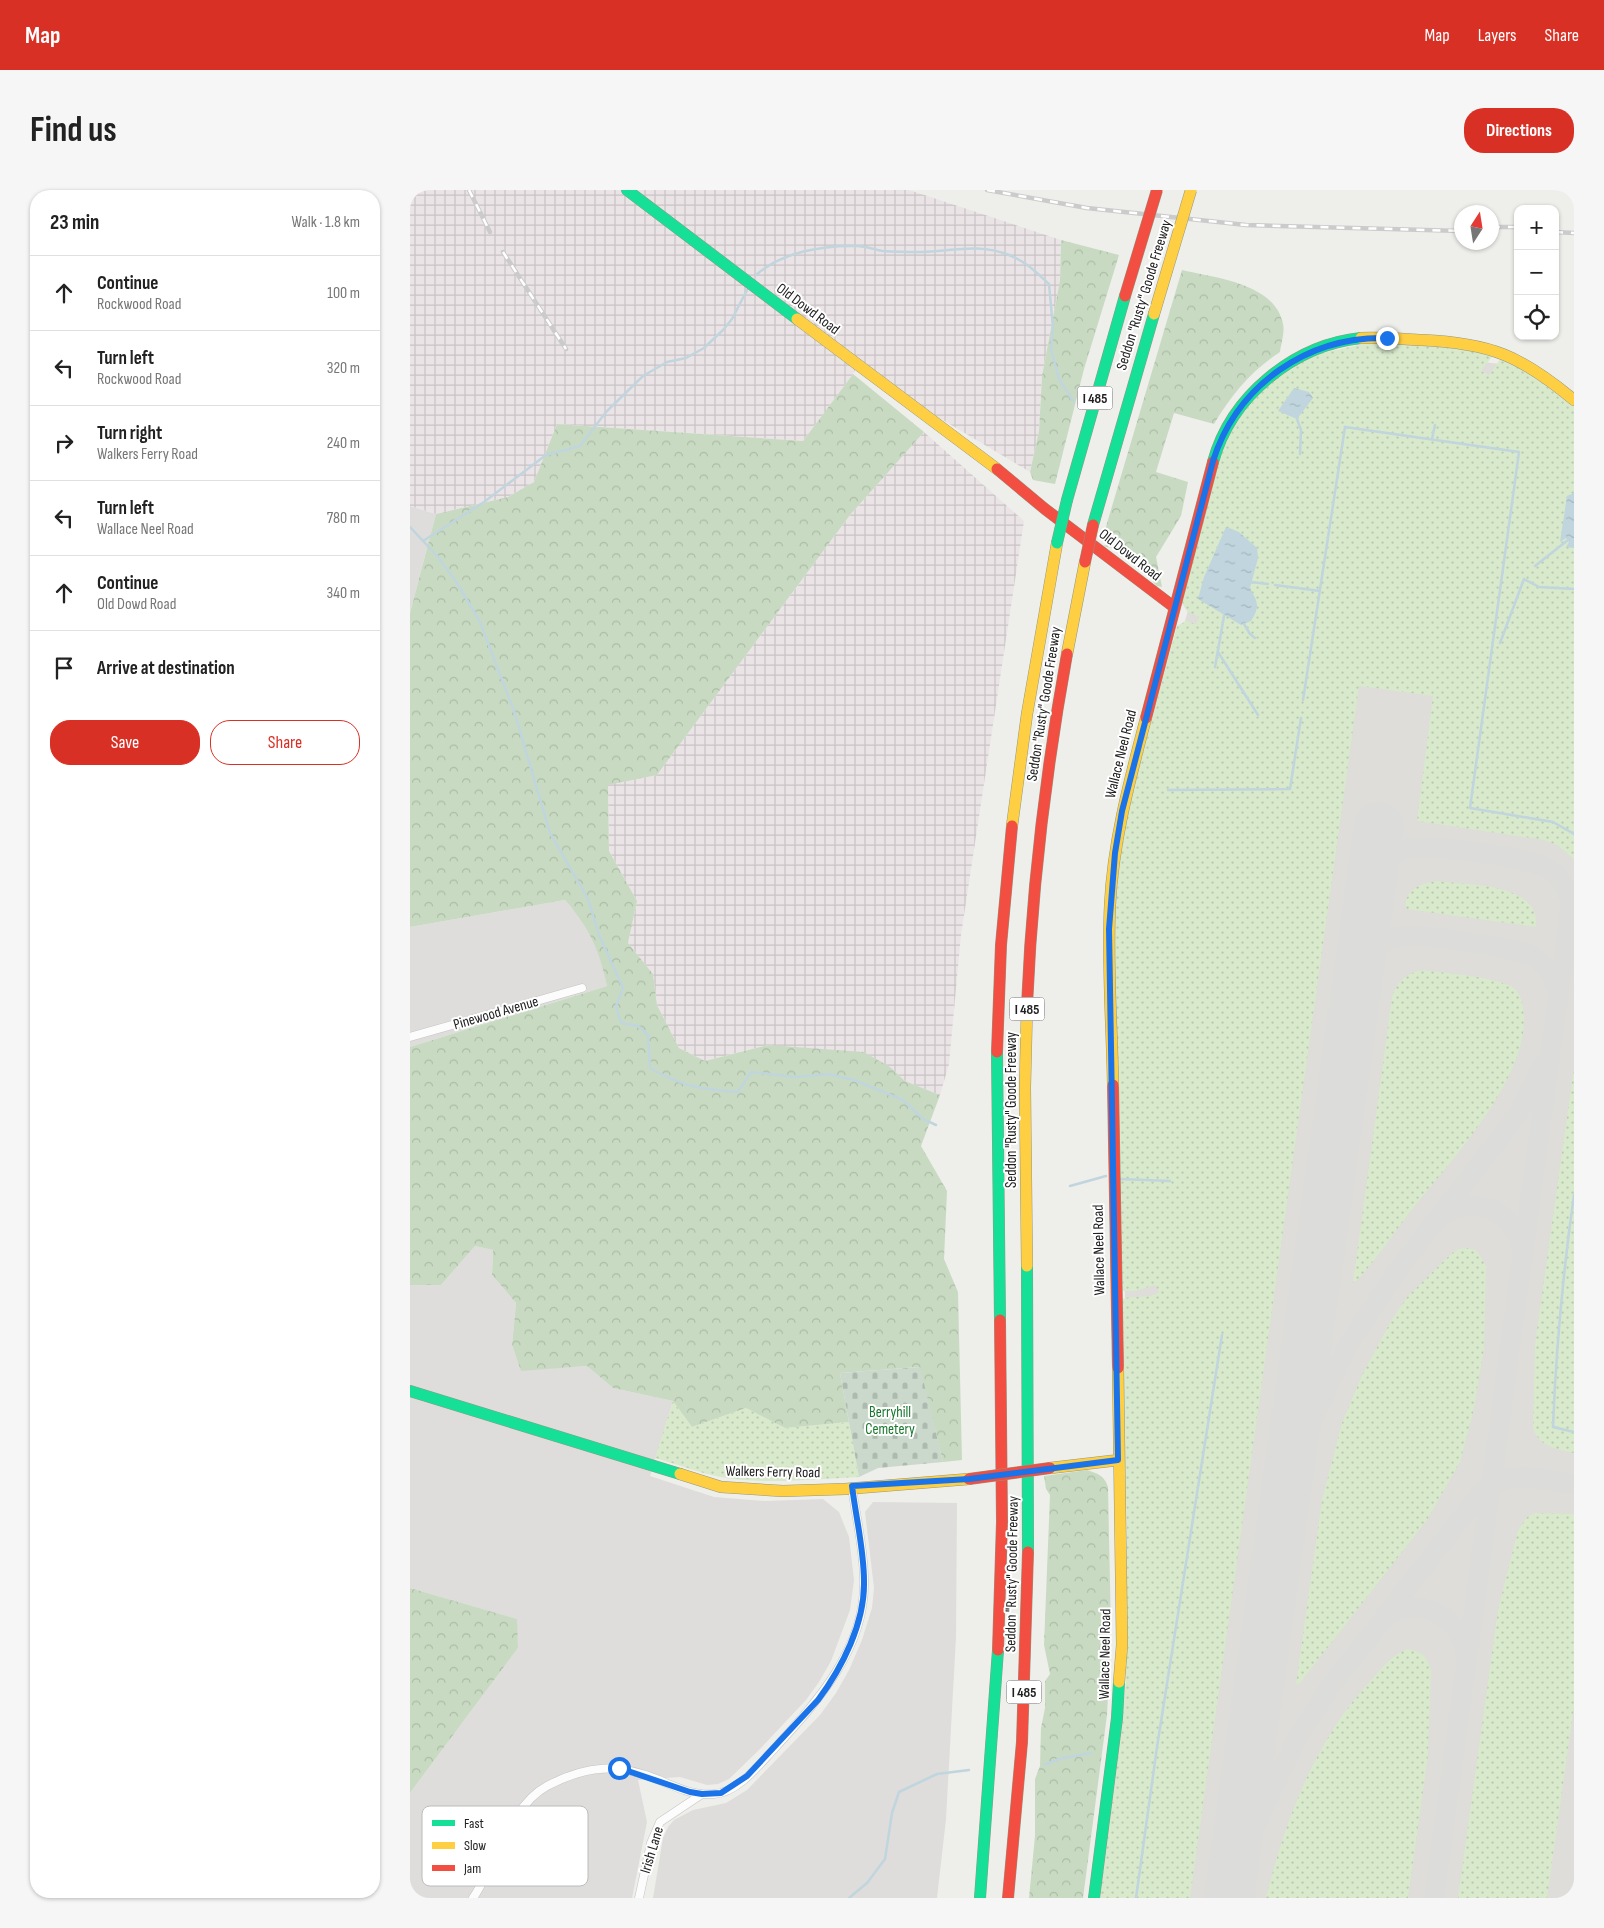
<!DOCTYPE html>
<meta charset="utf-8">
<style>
:root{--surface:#fff;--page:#f6f6f6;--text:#222;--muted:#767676;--line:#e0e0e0;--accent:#d93025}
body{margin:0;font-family:"Sofia Sans Condensed",sans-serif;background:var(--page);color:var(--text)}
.controls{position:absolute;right:15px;top:15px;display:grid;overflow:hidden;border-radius:10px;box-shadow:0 1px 4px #0004}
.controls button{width:45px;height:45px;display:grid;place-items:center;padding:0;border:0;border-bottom:1px solid var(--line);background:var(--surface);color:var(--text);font:25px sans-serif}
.compass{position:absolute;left:1044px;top:15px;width:45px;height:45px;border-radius:50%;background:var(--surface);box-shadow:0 1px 4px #0004;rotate:12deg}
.stop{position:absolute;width:15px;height:15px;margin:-11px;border:4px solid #1a73e8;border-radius:50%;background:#fff}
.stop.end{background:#1a73e8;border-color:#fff;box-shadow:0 1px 5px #0008}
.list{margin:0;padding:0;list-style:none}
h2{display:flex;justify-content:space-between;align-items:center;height:65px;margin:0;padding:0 20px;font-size:21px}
h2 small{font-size:16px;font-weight:400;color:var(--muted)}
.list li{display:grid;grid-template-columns:32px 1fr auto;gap:15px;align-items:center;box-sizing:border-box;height:75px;padding:0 20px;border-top:1px solid var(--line)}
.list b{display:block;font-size:19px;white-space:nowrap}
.list p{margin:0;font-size:16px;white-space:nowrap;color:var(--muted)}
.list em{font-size:16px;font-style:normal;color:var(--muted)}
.actions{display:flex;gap:10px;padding:15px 20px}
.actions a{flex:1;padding:11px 0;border:1px solid var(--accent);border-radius:20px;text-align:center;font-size:18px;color:var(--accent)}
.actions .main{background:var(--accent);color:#fff}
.icon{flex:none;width:28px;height:28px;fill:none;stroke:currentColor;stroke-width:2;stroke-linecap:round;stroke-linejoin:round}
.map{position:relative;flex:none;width:1164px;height:1708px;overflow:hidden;border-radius:20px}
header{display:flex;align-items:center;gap:30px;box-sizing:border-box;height:70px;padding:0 25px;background:var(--accent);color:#fff}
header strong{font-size:24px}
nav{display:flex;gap:28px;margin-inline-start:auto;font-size:18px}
.intro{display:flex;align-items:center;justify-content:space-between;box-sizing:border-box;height:120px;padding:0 30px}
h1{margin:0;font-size:35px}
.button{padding:12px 22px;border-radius:20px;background:var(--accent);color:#fff;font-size:18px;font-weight:700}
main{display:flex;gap:30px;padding:0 30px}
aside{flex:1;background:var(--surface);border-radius:20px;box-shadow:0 1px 4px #0004}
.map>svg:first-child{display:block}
.residential{fill:#dedddb}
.industrial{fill:url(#industrial-grid)}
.airport{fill:#deddd9}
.grass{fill:url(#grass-dots)}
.forest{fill:url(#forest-crowns)}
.cemetery{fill:url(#cemetery-stones)}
.water{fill:url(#water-ripples)}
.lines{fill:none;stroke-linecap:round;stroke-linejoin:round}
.stream{stroke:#c0d5de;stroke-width:2.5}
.taxiway{stroke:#dcdcda;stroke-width:20}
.runway{stroke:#dcdcda;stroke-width:50}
.street-casing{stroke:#c4c4c2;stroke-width:9}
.fast-casing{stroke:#939883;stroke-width:12}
.slow-casing{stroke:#939883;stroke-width:12}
.jam-casing{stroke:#939883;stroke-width:12}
.street{stroke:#fcfcfc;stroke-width:8}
.fast{stroke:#16e098;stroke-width:11}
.slow{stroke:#ffcf43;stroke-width:11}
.jam{stroke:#f24e42;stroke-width:11}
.rail-casing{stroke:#cbcbcb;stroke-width:4.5}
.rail{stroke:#fff;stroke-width:2.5;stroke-dasharray:8;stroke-linecap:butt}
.fast-bridge-casing{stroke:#939883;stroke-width:12;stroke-linecap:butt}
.slow-bridge-casing{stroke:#939883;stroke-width:12;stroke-linecap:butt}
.jam-bridge-casing{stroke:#939883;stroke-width:12;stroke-linecap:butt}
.fast-bridge{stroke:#16e098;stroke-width:11}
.slow-bridge{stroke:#ffcf43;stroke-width:11}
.jam-bridge{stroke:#f24e42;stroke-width:11}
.route{stroke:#1a73e8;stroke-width:6}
.labels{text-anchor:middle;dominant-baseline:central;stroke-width:4;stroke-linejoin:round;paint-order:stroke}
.shield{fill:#fff;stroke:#646464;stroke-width:1}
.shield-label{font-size:14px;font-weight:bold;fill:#212121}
.street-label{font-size:15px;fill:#212121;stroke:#fff}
.park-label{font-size:15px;fill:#17772a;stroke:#fff}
.key{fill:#fff;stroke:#bcbcbc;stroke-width:1}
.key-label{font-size:14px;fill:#212121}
</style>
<header>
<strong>Map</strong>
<nav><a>Map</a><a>Layers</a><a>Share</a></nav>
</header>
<div class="intro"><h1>Find us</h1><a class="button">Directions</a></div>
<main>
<aside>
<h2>23 min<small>Walk · 1.8 km</small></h2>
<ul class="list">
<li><svg class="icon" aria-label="ahead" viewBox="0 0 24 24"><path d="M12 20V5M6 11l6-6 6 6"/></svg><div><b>Continue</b><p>Rockwood Road</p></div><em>100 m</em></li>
<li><svg class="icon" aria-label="left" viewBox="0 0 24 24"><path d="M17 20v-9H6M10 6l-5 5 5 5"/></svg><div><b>Turn left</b><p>Rockwood Road</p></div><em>320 m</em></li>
<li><svg class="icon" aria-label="right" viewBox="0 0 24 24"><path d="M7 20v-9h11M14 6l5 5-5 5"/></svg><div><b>Turn right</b><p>Walkers Ferry Road</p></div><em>240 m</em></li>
<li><svg class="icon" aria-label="left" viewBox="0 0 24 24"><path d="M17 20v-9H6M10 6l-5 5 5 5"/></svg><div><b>Turn left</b><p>Wallace Neel Road</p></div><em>780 m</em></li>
<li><svg class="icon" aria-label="ahead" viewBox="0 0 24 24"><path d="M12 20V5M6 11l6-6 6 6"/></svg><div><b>Continue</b><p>Old Dowd Road</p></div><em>340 m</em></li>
<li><svg class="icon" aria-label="arrive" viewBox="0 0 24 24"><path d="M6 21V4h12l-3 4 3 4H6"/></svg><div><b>Arrive at destination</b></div></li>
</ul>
<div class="actions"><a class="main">Save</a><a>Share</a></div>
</aside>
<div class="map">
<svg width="1164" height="1708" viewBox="0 0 1164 1708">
<defs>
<pattern id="industrial-grid" width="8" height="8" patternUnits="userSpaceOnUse" patternTransform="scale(1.25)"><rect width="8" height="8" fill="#ebe4e7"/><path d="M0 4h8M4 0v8" fill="none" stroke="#c9c3c6"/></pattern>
<pattern id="grass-dots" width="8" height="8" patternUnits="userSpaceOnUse" patternTransform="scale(1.25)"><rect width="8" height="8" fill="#d8e9cc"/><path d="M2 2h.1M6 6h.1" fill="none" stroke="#b9c8af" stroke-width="1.8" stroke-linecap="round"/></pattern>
<pattern id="forest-crowns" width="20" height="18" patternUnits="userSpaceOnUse" patternTransform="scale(1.25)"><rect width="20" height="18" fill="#c8dbc2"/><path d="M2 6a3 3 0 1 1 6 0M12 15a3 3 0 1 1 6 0" fill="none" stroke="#acbca6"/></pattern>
<pattern id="cemetery-stones" width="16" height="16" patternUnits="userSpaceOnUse" patternTransform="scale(1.25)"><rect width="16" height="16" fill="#cad9cc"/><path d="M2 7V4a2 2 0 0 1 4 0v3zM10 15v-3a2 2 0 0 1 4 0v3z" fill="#adbaaf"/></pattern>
<pattern id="water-ripples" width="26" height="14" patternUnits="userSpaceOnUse" patternTransform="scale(1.25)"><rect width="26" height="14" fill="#c0d5de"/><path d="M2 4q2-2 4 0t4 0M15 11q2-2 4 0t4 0" fill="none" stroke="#a5b7be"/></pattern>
</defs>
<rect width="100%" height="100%" fill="#eeeeea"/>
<path class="residential" d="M 0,316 L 26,324 L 0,423 Z
M 155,710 L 173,731 L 190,763 L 197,796 L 0,857 L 0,737 Z
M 65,1056 L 83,1060 L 82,1085 L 106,1113 L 102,1155 L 111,1180 L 177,1176 L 203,1198 L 263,1211 L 240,1286 L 304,1307 L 355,1311 L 413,1309 L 429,1322 L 439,1347 L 444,1390 L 440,1420 L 421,1471 L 409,1492 L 396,1510 L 350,1559 L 319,1589 L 308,1594 L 297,1595 L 270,1587 L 228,1590 L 237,1632 L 222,1708 L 0,1708 L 0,1603 L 108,1458 L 106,1429 L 0,1398 L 0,1095 L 31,1095 Z
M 463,1312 L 547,1313 L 546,1447 L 536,1629 L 527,1708 L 243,1708 L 253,1648 L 258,1637 L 264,1630 L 283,1620 L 316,1613 L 337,1600 L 410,1525 L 426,1503 L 439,1480 L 452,1450 L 462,1418 L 464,1398 L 455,1322 Z"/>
<path class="industrial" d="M 0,0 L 499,0 L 651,50 L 650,90 L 632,186 L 629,241 L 620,282 L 521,223 L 451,170 L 443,184 L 393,251 L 147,234 L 124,292 L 98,307 L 26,324 L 0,316 Z
M 514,242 L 614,331 L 551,745 L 539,874 L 530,905 L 495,891 L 480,877 L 358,855 L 295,871 L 269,858 L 247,815 L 243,784 L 218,753 L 227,711 L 199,661 L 198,594 L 247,585 L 440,325 Z"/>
<path class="airport" d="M 957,159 L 1091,174 L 1164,214 L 1164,1708 L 696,1708 L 720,1534 L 713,935 L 738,554 L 818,287 Z"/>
<path class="grass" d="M 958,153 C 990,153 1056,152 1083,165 L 1071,181 L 1079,185 L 1091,168 L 1113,178 L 1164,217 L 1164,669 L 1147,655 L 1134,650 L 1007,631 L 1023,506 L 949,496 L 780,1708 L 689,1708 L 716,1492 L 717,1341 L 710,1111 C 719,1103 736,1111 749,1102 L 745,1095 L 725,1101 L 713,1101 L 710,1098 L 704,734 L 710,669 L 718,618 L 767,436 L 776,431 L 786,434 L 789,427 L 777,421 L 772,413 L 812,259 L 824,234 L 857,195 L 887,174 L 912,163 Z
M 1028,691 C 1057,695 1132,693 1126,737 L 996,719 C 993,700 1012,692 1028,691 Z
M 1013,780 C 1032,783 1092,787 1105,799 C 1112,806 1113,817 1114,827 C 1116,893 1036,976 997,1026 C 987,1039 954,1087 943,1093 L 982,807 C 987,791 996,783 1013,780 Z
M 1164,878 L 1164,1263 C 1146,1259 1128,1257 1123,1237 L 1125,1154 Z
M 1058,1058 L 1067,1061 L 1076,1076 L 1074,1159 L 1063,1223 L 1050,1272 L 1017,1330 L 890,1493 L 886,1494 L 912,1310 L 932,1233 L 953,1183 L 981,1131 L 997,1107 L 1042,1063 L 1049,1059 Z
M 263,1211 L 282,1237 L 336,1218 L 375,1238 L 439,1232 L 449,1287 C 404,1289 356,1295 311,1287 C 289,1283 267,1274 245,1268 Z
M 1125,1323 L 1164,1324 L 1164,1517 L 1137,1708 L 1048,1708 L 1088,1420 L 1108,1340 L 1117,1327 Z
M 997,1459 C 1011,1461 1018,1467 1021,1481 L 1018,1565 L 998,1708 L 856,1708 C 876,1628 905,1549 963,1488 C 973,1477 982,1465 997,1459 Z"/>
<path class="forest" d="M 651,50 L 709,65 L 674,179 L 645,294 L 623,290 L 620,282 L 629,241 L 632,186 L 650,90 Z
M 772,80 C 805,88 865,93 873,134 C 875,142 871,154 870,162 C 841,181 822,204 804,234 L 764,223 L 746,282 L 778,292 L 771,326 L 746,367 L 752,397 L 747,396 C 738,388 737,379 730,370 C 724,360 703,359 693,356 L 703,353 L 708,346 L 695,340 Z
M 443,184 L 514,242 L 440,325 L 247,585 L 198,595 L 199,661 L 227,711 L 218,753 L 243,784 L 247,815 L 269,858 L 295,871 L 358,855 L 454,862 L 480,877 L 495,891 L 530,905 L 511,956 L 537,1001 L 534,1069 L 548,1102 L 552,1270 L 533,1272 L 509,1177 L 430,1183 L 439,1232 L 375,1238 L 336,1218 L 282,1237 L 263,1211 L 203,1198 L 177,1176 L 111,1181 L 102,1155 L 106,1113 L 82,1085 L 83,1060 L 65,1056 L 31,1095 L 0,1095 L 0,857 L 197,796 C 189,759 180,739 155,710 L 0,737 L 0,423 L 26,324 L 98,307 L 124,292 L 147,234 L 393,251 Z
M 677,1280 C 687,1283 695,1286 698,1297 L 701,1442 L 697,1525 L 673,1708 L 619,1708 L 625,1646 L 625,1589 L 630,1576 L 631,1538 L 635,1518 L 635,1491 L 640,1484 L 634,1455 L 640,1305 L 636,1299 L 634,1286 Z
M 0,1398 L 107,1429 L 108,1458 L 0,1603 Z"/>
<path class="cemetery" d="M 510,1177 L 533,1272 L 468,1278 L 449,1287 L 430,1183 Z"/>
<path class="water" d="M 884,198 L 899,202 L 903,208 L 887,229 L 868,221 Z
M 1164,303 L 1164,358 L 1156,357 L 1159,352 L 1156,348 L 1150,352 L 1157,306 Z
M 816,337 L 829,342 L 847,358 L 848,368 L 840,398 C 847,412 851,415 841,431 L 831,435 L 788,409 L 794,387 Z"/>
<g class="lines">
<path class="stream" d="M 346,85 C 372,62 413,55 447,56 C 456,56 465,60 473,61 C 486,62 499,62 512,62 C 542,61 569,53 599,65 C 615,71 626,82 639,94 L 643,138 L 641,159 L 649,189 L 663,211
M 887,229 L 891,240 L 890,264
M 1022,249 L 1025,235
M 0,337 L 28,367 L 47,393 L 70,432 L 104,521 L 140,643 L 178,709 L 189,745 L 213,798 L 206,816 L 211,833 L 228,836 L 238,845 L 240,878 C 273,897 291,899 328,902 L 341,882 L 386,887 L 418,884 L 444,890 L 493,910 L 513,929 L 526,935
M 13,351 L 74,312 L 136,265 L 170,256 L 196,222 L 233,186 L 257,172 L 276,168 L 294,158 L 313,140 L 322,129 L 337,100
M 1125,376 L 1158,350
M 841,392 L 858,394
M 865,395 L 910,401
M 834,434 L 840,444 L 845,448
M 1090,453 L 1114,389 L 1129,397 L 1164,399
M 808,462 L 848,525
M 805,477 L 814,426
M 893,510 L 935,237 L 1109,262 L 1060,618 L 1143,632 L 1164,644
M 758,600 L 880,599 L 891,528
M 710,989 L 760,991
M 660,996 L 696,986
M 1164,1005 C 1153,1082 1146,1159 1143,1237 L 1164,1242
M 634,1575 L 649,1569 L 681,1563
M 439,1708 L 457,1693 L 475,1669 L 482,1623 L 489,1602 L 527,1584 L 559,1580
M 726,1708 L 747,1557 L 812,1145"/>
<path class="taxiway" d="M 961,696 C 967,677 976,666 995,659 C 1015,652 1123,668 1141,680 C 1153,688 1158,702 1161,715 L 1024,1708
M 946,797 C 951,781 955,765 970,755 C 977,750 986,746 994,746 C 1013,744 1107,758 1122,766 C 1137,774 1146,789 1148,805
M 1030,1027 C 1061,1001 1107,1022 1112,1060
M 872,1330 L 903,1229 L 939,1153 L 987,1081 L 1106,927 L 1133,874
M 973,1429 C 1006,1402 1051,1426 1056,1464
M 823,1708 L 848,1629 L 888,1546 L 920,1497 L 1071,1303 C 1098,1278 1131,1290 1164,1294"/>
<path class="runway" d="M 819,1708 L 969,637"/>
<defs>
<path id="street" d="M 0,847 L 172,798
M 63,1708 C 86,1674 100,1616 137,1596 C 177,1575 208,1573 249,1590 C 267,1598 285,1606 304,1604 C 327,1603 348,1576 363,1560 C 406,1513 456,1459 454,1390 C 454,1359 446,1327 442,1297
M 229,1708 L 241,1653 L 250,1632 L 292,1604"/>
<path id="fast" d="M 217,0 L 387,129
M 803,272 C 821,206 884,155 951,148
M 657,310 L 715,106
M 683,335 L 744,124
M 587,862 L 590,1130
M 617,1076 L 618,1362
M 0,1201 L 270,1284
M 570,1708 L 588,1460
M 684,1708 L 707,1528 L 709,1492"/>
<path id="slow" d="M 387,129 L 587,279
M 951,148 C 972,147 992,149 1012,150 C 1081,153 1111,166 1164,210
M 657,464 L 675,372
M 602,636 L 617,524 L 647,353
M 617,815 L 615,897 L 617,1076
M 703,895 C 702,835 697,775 700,715 C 703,651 720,589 736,528
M 708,1178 L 712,1455 L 709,1492
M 640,1278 L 709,1270
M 270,1284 L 311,1297 L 373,1301 L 435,1299 L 559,1289"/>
<path id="jam" d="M 587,279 L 635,319 L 764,417
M 736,528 L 803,272
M 617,815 C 622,697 636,580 657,464
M 587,862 L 591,755 L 602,636
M 703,895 L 708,1178
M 588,1460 L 592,1332 L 590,1130
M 598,1708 L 612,1552 L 618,1362"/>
</defs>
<use href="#street" class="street-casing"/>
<use href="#fast" class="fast-casing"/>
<use href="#slow" class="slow-casing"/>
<use href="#jam" class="jam-casing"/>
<use href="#street" class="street"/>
<use href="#fast" class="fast"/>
<use href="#slow" class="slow"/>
<use href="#jam" class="jam"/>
<defs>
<path id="rail" d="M 59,0 L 80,42
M 577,0 L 677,18 L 836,35 L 1052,41
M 1082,37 L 1108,37
M 1145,42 L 1164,43
M 93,62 L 156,159"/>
</defs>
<use href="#rail" class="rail-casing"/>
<use href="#rail" class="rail"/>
<defs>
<path id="fast-bridge" d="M 647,353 L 657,310"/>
<path id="slow-bridge" d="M 744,124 L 781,0"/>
<path id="jam-bridge" d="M 715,106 L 747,0
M 675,372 L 683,335
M 559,1289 L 640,1278"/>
</defs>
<use href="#fast-bridge" class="fast-bridge-casing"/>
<use href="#slow-bridge" class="slow-bridge-casing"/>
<use href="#jam-bridge" class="jam-bridge-casing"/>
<use href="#fast-bridge" class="fast-bridge"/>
<use href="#slow-bridge" class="slow-bridge"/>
<use href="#jam-bridge" class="jam-bridge"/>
</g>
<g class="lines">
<path class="route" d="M 209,1578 L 280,1602 L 292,1604 L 311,1603 L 337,1586 L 408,1510 C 432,1478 455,1433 454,1391 C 454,1360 446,1328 442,1296 L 559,1289 L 708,1270 L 699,739 L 705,663 L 712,621 L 803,271 C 827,195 897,146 977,148"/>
</g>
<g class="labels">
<g class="shield">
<rect x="667.5" y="196.5" width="35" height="23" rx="4"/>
<rect x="599.5" y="807.5" width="35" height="23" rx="4"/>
<rect x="596.5" y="1490.5" width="35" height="23" rx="4"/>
</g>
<g class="shield-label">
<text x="685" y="208">I 485</text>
<text x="617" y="819">I 485</text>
<text x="614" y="1502">I 485</text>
</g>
<g class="street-label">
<text transform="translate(734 105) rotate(-73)">Seddon "Rusty" Goode Freeway</text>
<text transform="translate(398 119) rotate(37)">Old Dowd Road</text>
<text transform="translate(720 365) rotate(38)">Old Dowd Road</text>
<text transform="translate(634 514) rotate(-81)">Seddon "Rusty" Goode Freeway</text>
<text transform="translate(711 564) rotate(-76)">Wallace Neel Road</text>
<text transform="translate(86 823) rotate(-16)">Pinewood Avenue</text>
<text transform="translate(601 920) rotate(-90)">Seddon "Rusty" Goode Freeway</text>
<text transform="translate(689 1060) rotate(-91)">Wallace Neel Road</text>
<text transform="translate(363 1282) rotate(1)">Walkers Ferry Road</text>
<text transform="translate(602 1384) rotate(-89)">Seddon "Rusty" Goode Freeway</text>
<text transform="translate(695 1464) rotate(-89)">Wallace Neel Road</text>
<text transform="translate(242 1660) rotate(-73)">Irish Lane</text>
</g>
<g class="park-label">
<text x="480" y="1222">Berryhill<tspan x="480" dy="17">Cemetery</tspan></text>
</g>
</g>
<rect x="12" y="1616" width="166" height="80" rx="8" class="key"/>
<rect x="22" y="1630" width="23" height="6" fill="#16e098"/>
<rect x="22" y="1652" width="23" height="7" fill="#ffcf43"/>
<rect x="22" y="1675" width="23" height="6" fill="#f24e42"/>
<g class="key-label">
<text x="54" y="1638">Fast</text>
<text x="54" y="1660">Slow</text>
<text x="54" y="1683">Jam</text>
</g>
</svg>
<div class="controls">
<button>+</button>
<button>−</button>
<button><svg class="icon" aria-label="locate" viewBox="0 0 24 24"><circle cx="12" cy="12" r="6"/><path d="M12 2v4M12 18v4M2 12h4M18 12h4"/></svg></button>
</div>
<svg class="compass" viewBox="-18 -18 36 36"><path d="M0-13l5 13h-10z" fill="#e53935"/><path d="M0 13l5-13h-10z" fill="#767676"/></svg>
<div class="stop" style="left:209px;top:1578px"></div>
<div class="stop end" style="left:977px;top:148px"></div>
</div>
</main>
